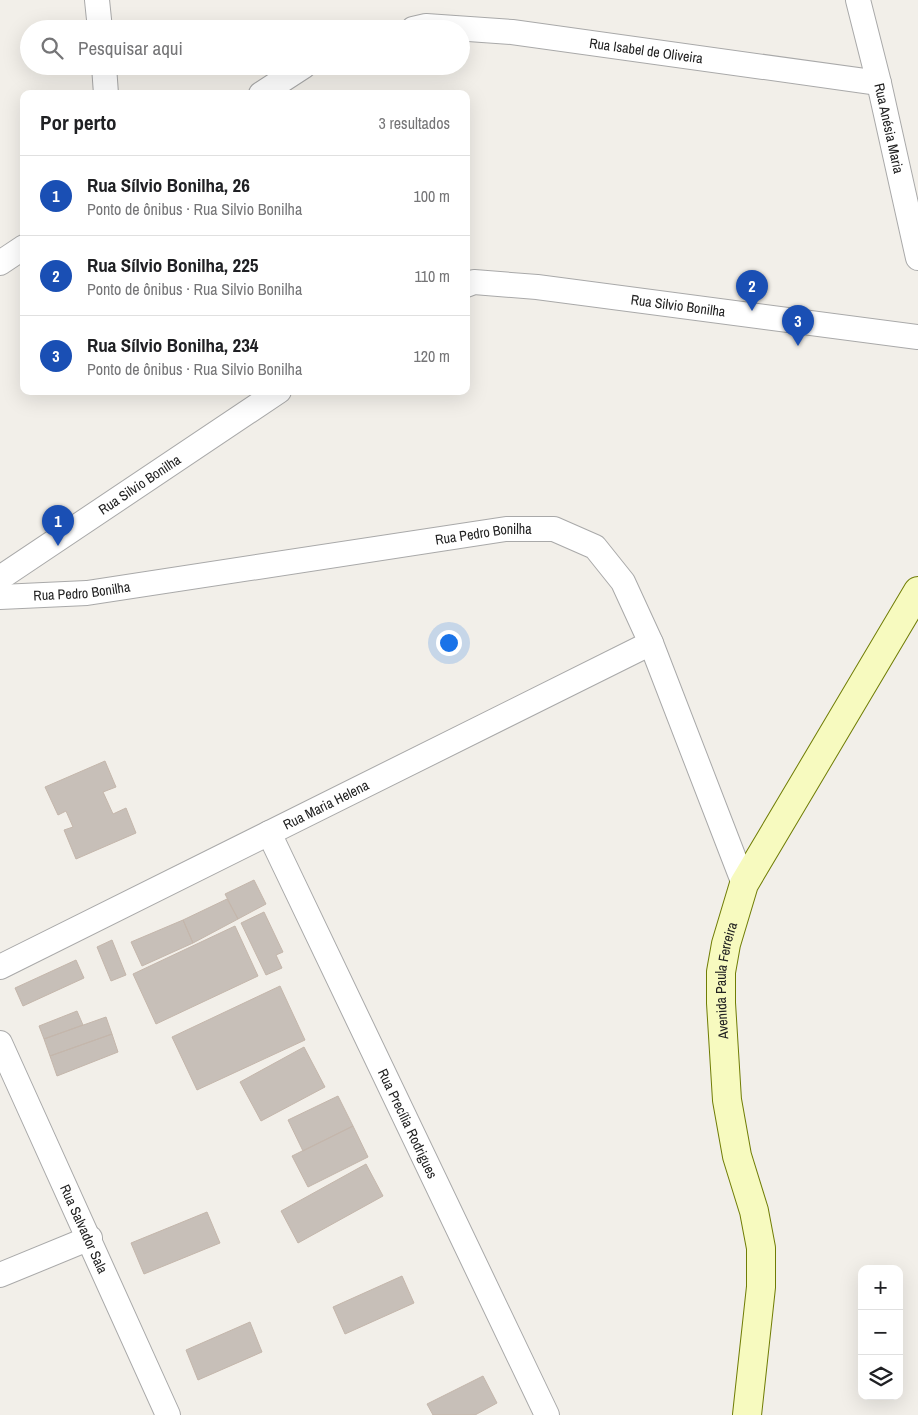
<!DOCTYPE html>
<html lang="pt">
<meta charset="utf-8">
<style>
:root{--surface:#fff;--page:#f6f6f6;--text:#202124;--muted:#757577;--line:#e0e0e0;--accent:#d40000}
body{margin:0;font-family:"Archivo Narrow",sans-serif;background:var(--page);color:var(--text)}
.controls{position:absolute;right:15px;bottom:15px;display:grid;overflow:hidden;border-radius:10px;box-shadow:0 5px 20px #0002}
.controls button{width:45px;height:45px;display:grid;place-items:center;padding:0;border:0;border-bottom:1px solid var(--line);background:var(--surface);color:var(--text);font:25px sans-serif}
.you{position:absolute;left:448px;top:642px;width:18px;height:18px;margin:-12px;border:4px solid #fff;border-radius:50%;background:#1a73e8;box-shadow:0 0 0 8px #1a73e833}
.badge{display:grid;place-items:center;width:32px;height:32px;border-radius:50%;background:var(--accent);color:#fff;font-size:16px;font-weight:700}
.pin{position:absolute;translate:-50% -41px;filter:drop-shadow(0 1px 2px #0008)}
.pin::after{content:'';position:absolute;top:26px;width:18px;height:15px;background:inherit;clip-path:polygon(0 0,100% 0,50% 100%)}
.list{margin:0;padding:0;list-style:none}
h2{display:flex;justify-content:space-between;align-items:center;height:65px;margin:0;padding:0 20px;font-size:21px}
h2 small{font-size:16px;font-weight:400;color:var(--muted)}
.list li{display:grid;grid-template-columns:32px 1fr auto;gap:15px;align-items:center;box-sizing:border-box;height:80px;padding:0 20px;border-top:1px solid var(--line)}
.list b{display:block;font-size:19px;white-space:nowrap}
.list p{margin:0;font-size:16px;white-space:nowrap;color:var(--muted)}
.list em{font-size:16px;font-style:normal;color:var(--muted)}
.icon{flex:none;width:28px;height:28px;fill:none;stroke:currentColor;stroke-width:2;stroke-linecap:round;stroke-linejoin:round}
.map{position:relative;flex:none;width:918px;height:1415px;overflow:hidden}
.search{position:absolute;background:var(--surface);box-shadow:0 5px 20px #0002;left:20px;top:20px;width:450px;height:55px;display:flex;align-items:center;gap:12px;box-sizing:border-box;padding:0 18px;border-radius:28px;color:var(--muted);font-size:19px}
.panel{position:absolute;background:var(--surface);box-shadow:0 5px 20px #0002;left:20px;top:90px;width:450px;height:305px;border-radius:10px}
.map>svg:first-child{display:block}
.building{fill:#c7bfb8;stroke:#c4b6ab}
.lines{fill:none;stroke-linecap:round;stroke-linejoin:round}
.street-casing{stroke:#a9a9a9;stroke-width:26}
.secondary-casing{stroke:#707d05;stroke-width:30}
.street{stroke:#fff;stroke-width:24}
.secondary{stroke:#f7fabf;stroke-width:28}
.labels{text-anchor:middle;dominant-baseline:central;stroke-width:4;stroke-linejoin:round;paint-order:stroke}
.street-label{font-size:14px;fill:#222;stroke:#fff}
</style>
<div class="map">
<svg width="918" height="1415" viewBox="0 0 918 1415">
<rect width="100%" height="100%" fill="#f2efe9"/>
<path class="building" d="M 105,761 L 116,787 L 103,792 L 113,814 L 126,808 L 136,833 L 76,859 L 64,830 L 73,827 L 66,811 L 58,815 L 45,787 Z
M 254,880 L 266,904 L 238,919 L 225,894 Z
M 227,899 L 238,919 L 193,943 L 183,920 Z
M 264,912 L 283,952 L 276,955 L 282,968 L 266,975 L 241,923 Z
M 183,920 L 193,943 L 142,966 L 131,942 Z
M 235,926 L 258,976 L 156,1024 L 133,974 Z
M 112,940 L 126,975 L 111,981 L 97,947 Z
M 76,960 L 84,978 L 23,1006 L 15,988 Z
M 280,986 L 305,1040 L 197,1090 L 172,1037 Z
M 77,1011 L 83,1025 L 44,1039 L 39,1026 Z
M 106,1017 L 112,1034 L 50,1056 L 44,1039 Z
M 112,1034 L 118,1052 L 57,1076 L 50,1056 Z
M 304,1047 L 325,1087 L 261,1121 L 240,1082 Z
M 338,1096 L 353,1126 L 303,1151 L 288,1120 Z
M 353,1126 L 368,1157 L 308,1187 L 292,1156 Z
M 366,1164 L 383,1196 L 298,1243 L 281,1211 Z
M 207,1212 L 220,1243 L 144,1274 L 131,1243 Z
M 402,1276 L 414,1303 L 345,1334 L 333,1307 Z
M 250,1322 L 262,1352 L 198,1380 L 186,1350 Z
M 483,1376 L 497,1403 L 475,1415 L 433,1415 L 427,1404 Z"/>
<g class="lines">
<defs>
<g id="street">
<path d="M 97,0 L 100,29"/>
<path id="s1" d="M 858,0 L 879,83 L 918,258"/>
<path id="s2" d="M 413,29 L 426,26 L 512,32 L 879,83"/>
<path d="M 104,66 L 106,94"/>
<path d="M 261,94 L 304,66"/>
<path d="M 0,263 L 24,247"/>
<path id="s3" d="M 466,285 L 474,282 L 537,287 L 918,337"/>
<path id="s4" d="M 0,578 L 279,391"/>
<path id="s5" d="M 0,597 L 87,593 L 506,529 L 554,529 L 595,547 L 623,582 L 651,643 L 744,884"/>
<path id="s6" d="M 269,833 L 547,1415"/>
<path id="s7" d="M 0,967 L 651,643"/>
<path id="s8" d="M 0,1043 L 168,1415"/>
<path d="M 0,1275 L 90,1238"/>
</g>
<g id="secondary">
<path id="s9" d="M 747,1415 L 761,1287 L 761,1248 L 754,1211 L 737,1156 L 727,1100 L 721,1003 L 721,972 L 726,944 L 744,884 L 918,591"/>
</g>
</defs>
<use href="#street" class="street-casing"/>
<use href="#secondary" class="secondary-casing"/>
<use href="#street" class="street"/>
<use href="#secondary" class="secondary"/>
</g>
<g class="labels">
<g class="street-label">
<text stroke="none"><textPath href="#s2" startOffset="235">Rua Isabel de Oliveira</textPath></text>
<text stroke="none"><textPath href="#s1" startOffset="132">Rua Anésia Maria</textPath></text>
<text stroke="none"><textPath href="#s3" startOffset="214">Rua Silvio Bonilha</textPath></text>
<text stroke="none"><textPath href="#s4" startOffset="168">Rua Silvio Bonilha</textPath></text>
<text stroke="none"><textPath href="#s5" startOffset="488">Rua Pedro Bonilha</textPath></text>
<text stroke="none"><textPath href="#s5" startOffset="82">Rua Pedro Bonilha</textPath></text>
<text stroke="none"><textPath href="#s7" startOffset="364">Rua Maria Helena</textPath></text>
<text stroke="none"><textPath href="#s9" startOffset="440">Avenida Paula Ferreira</textPath></text>
<text stroke="none"><textPath href="#s6" startOffset="322">Rua Precília Rodrigues</textPath></text>
<text stroke="none"><textPath href="#s8" startOffset="204">Rua Salvador Sala</textPath></text>
</g>
</g>
</svg>
<div class="controls">
<button>+</button>
<button>−</button>
<button><svg class="icon" aria-label="layers" viewBox="0 0 24 24"><path d="M12 4l9 5-9 5-9-5zM3 14l9 5 9-5"/></svg></button>
</div>
<div class="you"></div>
<div class="pin badge" style="left:58px;top:546px;background:#1a4fb4">1</div>
<div class="pin badge" style="left:752px;top:311px;background:#1a4fb4">2</div>
<div class="pin badge" style="left:798px;top:346px;background:#1a4fb4">3</div>
<div class="search"><svg class="icon" aria-label="search" viewBox="0 0 24 24"><circle cx="10" cy="10" r="6"/><path d="M15 15l6 6"/></svg>Pesquisar aqui</div>
<section class="panel">
<h2>Por perto<small>3 resultados</small></h2>
<ul class="list">
<li><span class="badge" style="background:#1a4fb4">1</span><div><b>Rua Sílvio Bonilha, 26</b><p>Ponto de ônibus · Rua Silvio Bonilha</p></div><em>100 m</em></li>
<li><span class="badge" style="background:#1a4fb4">2</span><div><b>Rua Sílvio Bonilha, 225</b><p>Ponto de ônibus · Rua Silvio Bonilha</p></div><em>110 m</em></li>
<li><span class="badge" style="background:#1a4fb4">3</span><div><b>Rua Sílvio Bonilha, 234</b><p>Ponto de ônibus · Rua Silvio Bonilha</p></div><em>120 m</em></li>
</ul>
</section>
</div>
